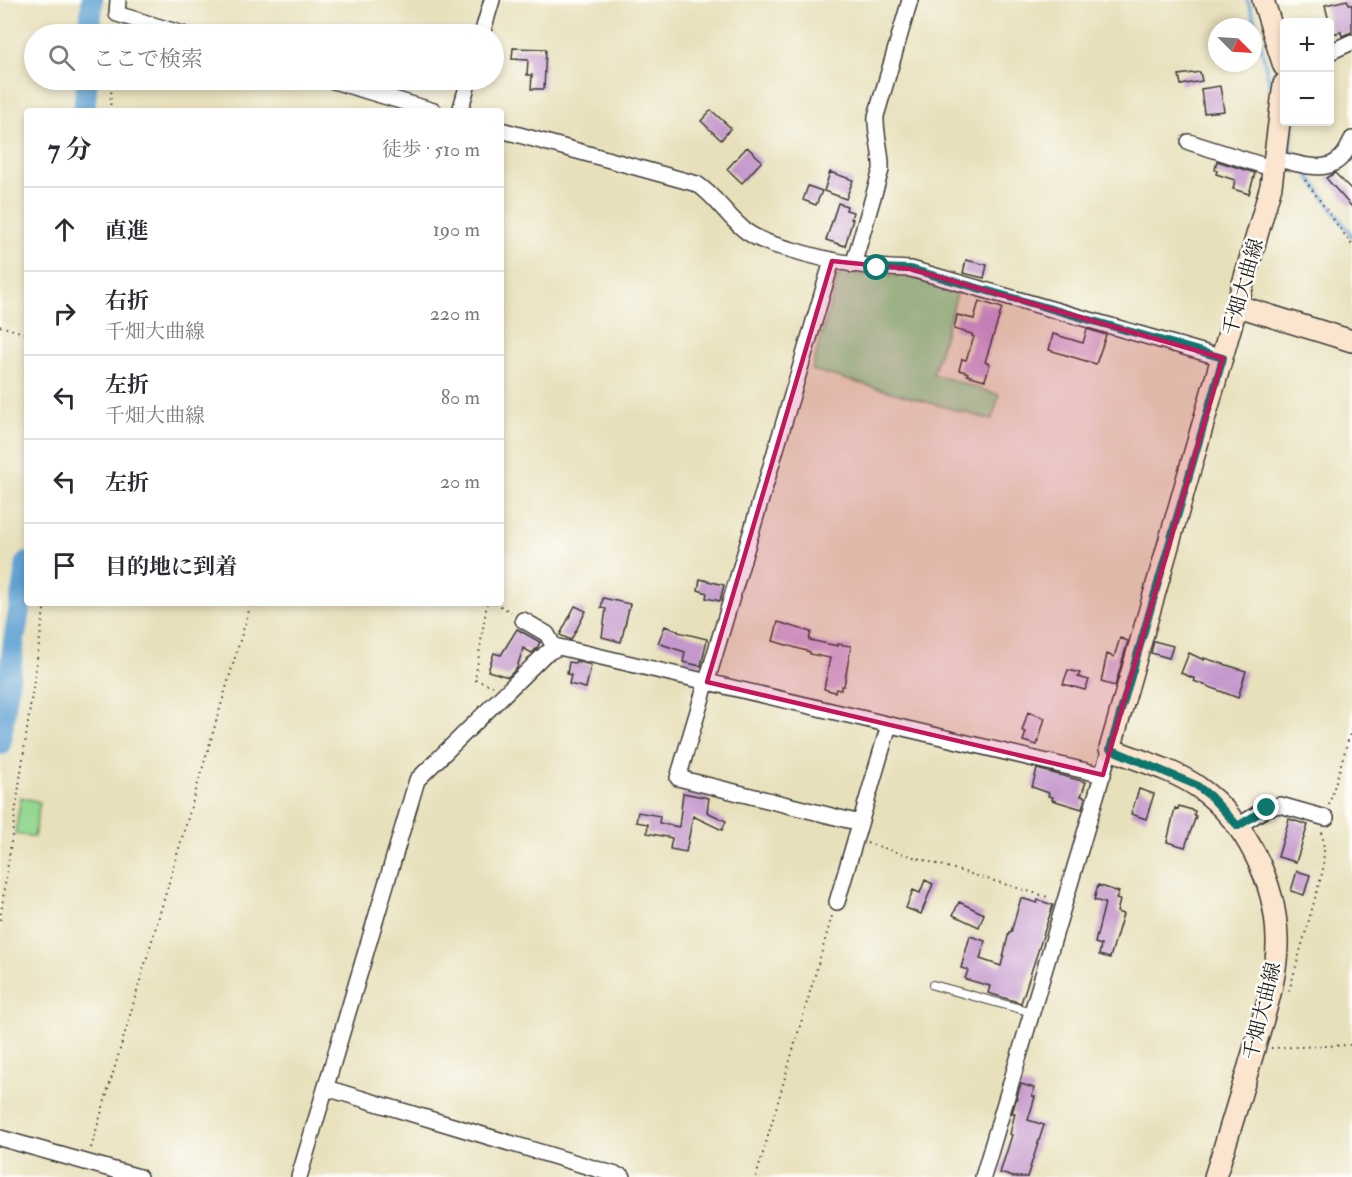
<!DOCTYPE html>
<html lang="ja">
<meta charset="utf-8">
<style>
:root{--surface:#fff;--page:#f7f7f7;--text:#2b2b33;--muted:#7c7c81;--line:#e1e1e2}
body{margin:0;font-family:"IM FELL Double Pica","Noto Serif JP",serif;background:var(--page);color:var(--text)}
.controls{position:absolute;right:18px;top:18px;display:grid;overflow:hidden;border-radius:6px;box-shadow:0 3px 9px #0003}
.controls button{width:54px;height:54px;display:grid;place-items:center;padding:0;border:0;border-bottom:2px solid var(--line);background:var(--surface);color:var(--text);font:30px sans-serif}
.compass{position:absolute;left:1208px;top:18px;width:54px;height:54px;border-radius:50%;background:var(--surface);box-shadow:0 3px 9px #0003;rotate:114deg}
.stop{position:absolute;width:18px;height:18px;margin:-14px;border:4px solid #0f766e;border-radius:50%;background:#fff}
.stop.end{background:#0f766e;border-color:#fff;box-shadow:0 2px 6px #0008}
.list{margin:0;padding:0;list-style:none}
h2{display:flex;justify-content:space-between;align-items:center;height:78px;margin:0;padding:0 24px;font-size:26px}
h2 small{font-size:20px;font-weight:400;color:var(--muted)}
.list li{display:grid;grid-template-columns:39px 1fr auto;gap:18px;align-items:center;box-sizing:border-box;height:84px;padding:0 24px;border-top:2px solid var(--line)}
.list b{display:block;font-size:22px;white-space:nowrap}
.list p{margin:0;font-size:20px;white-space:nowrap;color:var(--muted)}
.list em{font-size:20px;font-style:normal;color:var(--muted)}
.icon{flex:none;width:33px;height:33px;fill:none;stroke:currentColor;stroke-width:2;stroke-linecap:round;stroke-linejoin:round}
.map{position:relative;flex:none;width:1352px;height:1177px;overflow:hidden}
.search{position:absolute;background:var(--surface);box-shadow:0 3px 9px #0003;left:24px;top:24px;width:480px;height:66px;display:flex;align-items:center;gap:15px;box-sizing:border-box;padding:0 21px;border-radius:33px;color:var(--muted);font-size:22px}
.panel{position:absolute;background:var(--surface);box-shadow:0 3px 9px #0003;left:24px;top:108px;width:480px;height:498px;border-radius:6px}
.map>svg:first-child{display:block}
.green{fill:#93d790;stroke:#587a56;stroke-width:1.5}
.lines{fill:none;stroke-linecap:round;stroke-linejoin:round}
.stream{stroke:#5ea1d2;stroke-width:4}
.river{stroke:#5ea1d2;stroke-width:22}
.building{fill:#c498cc}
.lane-casing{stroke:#3b3934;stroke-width:10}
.street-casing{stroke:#3b3934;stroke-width:18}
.secondary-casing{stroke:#3b3934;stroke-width:24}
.path{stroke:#3b3934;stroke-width:2;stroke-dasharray:1.5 4.5;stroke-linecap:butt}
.lane{stroke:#fff;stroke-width:8}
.street{stroke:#fff;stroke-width:15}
.secondary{stroke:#fbe5cf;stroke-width:21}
.route{stroke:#0f766e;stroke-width:8}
.marked{fill:#c2185b;fill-opacity:0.2;stroke:#c2185b;stroke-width:4.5;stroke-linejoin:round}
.labels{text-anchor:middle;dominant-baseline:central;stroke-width:5;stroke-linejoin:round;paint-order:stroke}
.street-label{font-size:20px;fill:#1c1c1c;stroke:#fdfcf7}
</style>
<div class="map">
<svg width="1352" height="1177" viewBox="0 0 1352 1177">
<rect width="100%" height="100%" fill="#fdfcf7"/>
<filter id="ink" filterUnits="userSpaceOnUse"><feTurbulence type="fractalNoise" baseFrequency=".0167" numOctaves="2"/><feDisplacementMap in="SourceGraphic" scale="12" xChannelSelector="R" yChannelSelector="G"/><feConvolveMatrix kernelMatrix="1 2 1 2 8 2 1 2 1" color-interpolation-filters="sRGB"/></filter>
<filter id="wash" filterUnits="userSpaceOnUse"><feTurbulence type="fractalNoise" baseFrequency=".008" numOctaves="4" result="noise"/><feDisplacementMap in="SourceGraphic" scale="24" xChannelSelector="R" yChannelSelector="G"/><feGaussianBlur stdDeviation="1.35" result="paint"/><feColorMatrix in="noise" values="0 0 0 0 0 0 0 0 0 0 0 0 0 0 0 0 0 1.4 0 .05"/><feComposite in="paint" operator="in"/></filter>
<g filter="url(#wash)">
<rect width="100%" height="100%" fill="#e8e0bb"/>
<path class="green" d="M 839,273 L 906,275 L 958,290 L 933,374 L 999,395 L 992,420 L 812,370 Z
M 21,797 L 40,802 L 34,837 L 15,834 Z"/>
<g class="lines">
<path class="stream" d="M 1247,0 C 1260,28 1263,59 1271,89 L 1273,90
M 1293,122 L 1290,148 L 1298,159
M 1305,171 L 1352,236"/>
<path class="river" d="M 90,34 L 92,0
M 84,111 L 87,80
M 0,744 L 14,641 L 27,563"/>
</g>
<g id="blocks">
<path class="building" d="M 1347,0 L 1350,5 L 1352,5 L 1352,32 L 1342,36 L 1341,32 L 1332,34 L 1325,5 Z
M 513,48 L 546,49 L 544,89 L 531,89 L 532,75 L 527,75 L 528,60 L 512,59 Z
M 1200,72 L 1202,81 L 1181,85 L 1179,75 Z
M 1220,86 L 1224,111 L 1204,113 L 1201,89 Z
M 711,110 L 731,128 L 721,140 L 701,121 Z
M 747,147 L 762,161 L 742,183 L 727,169 Z
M 1217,161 L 1255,173 L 1249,194 L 1233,189 L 1235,180 L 1216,174 L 1217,171 L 1215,170 Z
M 830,172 L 853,180 L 846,199 L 824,191 Z
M 1335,173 L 1352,190 L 1352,207 L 1326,178 Z
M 808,186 L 822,191 L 816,205 L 803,200 Z
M 838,203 L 847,206 L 846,210 L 853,212 L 851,219 L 853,219 L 845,246 L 826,240 Z
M 966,260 L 987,265 L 984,278 L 963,273 Z
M 979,301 L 1002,308 L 985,362 L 990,364 L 985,380 L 967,375 L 968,373 L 959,370 L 962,359 L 966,360 L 974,337 L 972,336 L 972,334 L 954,329 L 957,315 L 974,319 Z
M 1087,329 L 1106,335 L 1096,364 L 1049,350 L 1053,334 L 1083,343 Z
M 700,579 L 724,585 L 720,601 L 706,598 L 707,593 L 698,590 Z
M 603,598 L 630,604 L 621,642 L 602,637 L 606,609 L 601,608 Z
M 575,606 L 586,611 L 571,640 L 560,635 Z
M 778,622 L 811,632 L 809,640 L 838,646 L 838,644 L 851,646 L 844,686 L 841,686 L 841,690 L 836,689 L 835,692 L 824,689 L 830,658 L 810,654 L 810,652 L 773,641 Z
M 665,626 L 678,631 L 678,632 L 707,639 L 701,666 L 683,662 L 685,652 L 658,643 Z
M 517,629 L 540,642 L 537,648 L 532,653 L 523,648 L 517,668 L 508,677 L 488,671 L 494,653 L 501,655 Z
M 1120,638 L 1128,641 L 1115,686 L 1101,682 L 1107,654 L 1114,657 Z
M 1154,641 L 1173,646 L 1169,658 L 1151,653 Z
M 1189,653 L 1204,660 L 1204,658 L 1246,671 L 1238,698 L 1194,681 L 1195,679 L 1181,673 Z
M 576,661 L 591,665 L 586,688 L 569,684 L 571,675 L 567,674 L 569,662 L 575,663 Z
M 1068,670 L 1080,673 L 1078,677 L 1089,680 L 1085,690 L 1063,684 Z
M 1028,712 L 1045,718 L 1037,745 L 1023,741 L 1026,732 L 1022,731 Z
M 1037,769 L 1086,782 L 1081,796 L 1085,797 L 1082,809 L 1052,800 L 1053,797 L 1048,796 L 1049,793 L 1032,787 Z
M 1139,789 L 1154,794 L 1146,819 L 1131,814 Z
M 683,793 L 709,798 L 707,812 L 726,821 L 722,830 L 693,816 L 686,852 L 670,849 L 672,838 L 647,833 L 648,824 L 636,822 L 638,812 L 660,816 L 659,823 L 679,827 Z
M 1179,806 L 1195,811 L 1194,815 L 1196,816 L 1185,847 L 1167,842 L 1175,808 L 1178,809 Z
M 1289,819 L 1308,825 L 1296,862 L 1278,857 Z
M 1297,871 L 1310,875 L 1304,895 L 1291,891 Z
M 925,880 L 933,884 L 921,914 L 906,908 L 913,890 L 920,893 Z
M 1098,885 L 1119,892 L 1116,899 L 1120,900 L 1117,912 L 1123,914 L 1110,958 L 1099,955 L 1101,945 L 1095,943 L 1105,903 L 1094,900 Z
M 1021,898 L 1037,903 L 1038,900 L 1053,905 L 1021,1003 L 988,993 L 990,986 L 965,979 L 968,970 L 961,968 L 970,936 L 985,941 L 980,959 L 1001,966 L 1009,932 L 1011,932 Z
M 959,902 L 984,914 L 979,927 L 953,915 Z
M 1021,1084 L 1034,1088 L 1032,1096 L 1035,1097 L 1028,1120 L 1044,1125 L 1027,1177 L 1013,1177 L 1000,1173 L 1012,1135 L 1010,1134 L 1015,1113 L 1012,1113 Z"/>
</g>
</g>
<g filter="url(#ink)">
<use href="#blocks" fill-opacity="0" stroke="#3b3934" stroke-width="1.5"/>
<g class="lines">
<defs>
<path id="lane" d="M 933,985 L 1032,1012"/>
<path id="street" d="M 118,0 L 117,14 L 183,34
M 482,34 L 492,0
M 1330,52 L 1352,42
M 330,80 L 434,111
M 460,111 L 469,80
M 501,130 L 697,184 C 717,197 728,218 747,232 C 760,241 773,245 789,249 C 830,262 869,268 911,269 L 1223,358
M 1189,142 L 1274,169
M 1276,159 C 1308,165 1337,180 1352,139
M 832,261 L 678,778 L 860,823
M 853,265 L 881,170 C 882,152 875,134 876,116 L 910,0
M 523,620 L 547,634 L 555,649
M 1238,826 L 1267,808 L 1280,805 L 1326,818
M 837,902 L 889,725
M 326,1088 L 623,1177
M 0,1138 L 139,1177
M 299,1177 L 417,780 L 545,654 L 559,647 L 1103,775
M 983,1177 L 1110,749"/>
<path id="secondary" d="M 1263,0 L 1284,66
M 1238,306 L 1352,341
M 1215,1177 C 1229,1133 1242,1090 1255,1046 C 1265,1012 1278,975 1277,939 C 1276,882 1245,820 1198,787 C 1174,770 1138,760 1110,749 L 1271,186 L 1284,84"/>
</defs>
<use href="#lane" class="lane-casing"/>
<use href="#street" class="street-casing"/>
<use href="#secondary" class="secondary-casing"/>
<path class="path" d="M 110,111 L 112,80
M 1305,180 L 1352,245
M 0,326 L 27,334
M 487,603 L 475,680 L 493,686
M 495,603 L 511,612
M 1329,805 L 1352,727
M 867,843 L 1051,898
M 0,920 L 45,603
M 1289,991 L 1323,870 L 1324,850 L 1322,831
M 1271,1048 L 1352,1045
M 91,1148 L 251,603
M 756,1177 L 833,913"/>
<use href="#lane" class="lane"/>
<use href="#street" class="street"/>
<use href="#secondary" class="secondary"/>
</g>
</g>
<g class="lines" filter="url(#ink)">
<path class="route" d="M 877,268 L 911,269 L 1223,358 L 1110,749 L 1196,785 L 1210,796 L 1238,826 L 1267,808"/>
</g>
<path class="marked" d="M 832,261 L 911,269 L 1223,358 L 1103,775 L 707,682 Z"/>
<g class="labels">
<g class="street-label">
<text transform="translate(1243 287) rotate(-74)">千畑大曲線</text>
<text transform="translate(1262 1011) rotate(-76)">千畑大曲線</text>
</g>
</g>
</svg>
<div class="controls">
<button>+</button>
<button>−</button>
</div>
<svg class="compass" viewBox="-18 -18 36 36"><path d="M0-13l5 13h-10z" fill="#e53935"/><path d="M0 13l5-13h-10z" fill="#7c7c81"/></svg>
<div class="stop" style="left:877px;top:268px"></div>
<div class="stop end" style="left:1267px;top:808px"></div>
<div class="search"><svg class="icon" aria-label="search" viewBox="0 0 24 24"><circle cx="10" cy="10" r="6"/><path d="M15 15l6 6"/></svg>ここで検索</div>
<section class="panel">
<h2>7 分<small>徒歩 · 510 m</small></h2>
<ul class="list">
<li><svg class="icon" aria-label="ahead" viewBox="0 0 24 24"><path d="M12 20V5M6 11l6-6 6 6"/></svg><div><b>直進</b></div><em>190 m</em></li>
<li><svg class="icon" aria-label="right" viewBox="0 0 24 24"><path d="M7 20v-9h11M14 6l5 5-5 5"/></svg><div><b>右折</b><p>千畑大曲線</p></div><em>220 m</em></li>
<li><svg class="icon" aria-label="left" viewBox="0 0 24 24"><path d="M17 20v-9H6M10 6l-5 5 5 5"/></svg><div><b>左折</b><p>千畑大曲線</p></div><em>80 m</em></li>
<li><svg class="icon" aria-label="left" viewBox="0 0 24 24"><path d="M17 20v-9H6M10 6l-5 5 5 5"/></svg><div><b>左折</b></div><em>20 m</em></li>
<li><svg class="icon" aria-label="arrive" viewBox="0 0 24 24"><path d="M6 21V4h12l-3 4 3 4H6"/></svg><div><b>目的地に到着</b></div></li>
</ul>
</section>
</div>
